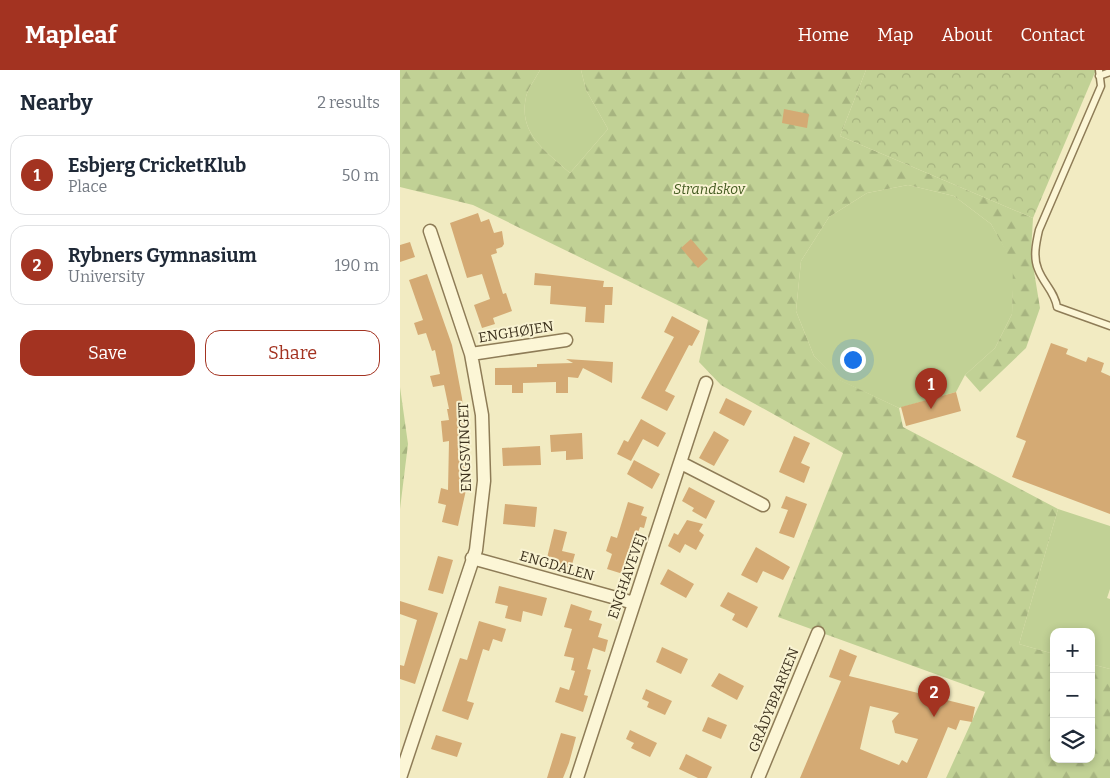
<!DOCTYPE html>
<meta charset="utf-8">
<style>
:root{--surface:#fff;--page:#f6f6f7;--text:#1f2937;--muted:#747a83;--line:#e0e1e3;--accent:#a33321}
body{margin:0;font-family:Bitter,serif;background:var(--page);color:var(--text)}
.controls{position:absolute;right:15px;bottom:15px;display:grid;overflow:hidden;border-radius:10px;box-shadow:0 2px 8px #0003}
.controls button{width:45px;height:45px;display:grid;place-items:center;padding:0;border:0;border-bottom:1px solid var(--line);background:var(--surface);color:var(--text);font:25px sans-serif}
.you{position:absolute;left:452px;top:289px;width:18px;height:18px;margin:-12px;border:4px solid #fff;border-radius:50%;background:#1a73e8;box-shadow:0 0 0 8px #1a73e833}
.badge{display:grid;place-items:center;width:32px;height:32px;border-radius:50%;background:var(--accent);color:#fff;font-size:16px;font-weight:700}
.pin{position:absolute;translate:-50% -41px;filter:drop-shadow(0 1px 2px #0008)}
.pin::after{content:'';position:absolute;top:26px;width:18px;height:15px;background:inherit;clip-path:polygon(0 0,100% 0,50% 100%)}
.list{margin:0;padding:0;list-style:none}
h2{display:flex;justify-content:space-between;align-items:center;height:65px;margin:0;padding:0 20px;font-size:21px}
h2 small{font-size:16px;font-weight:400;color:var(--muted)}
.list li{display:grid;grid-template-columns:32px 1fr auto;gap:15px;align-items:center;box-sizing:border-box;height:80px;margin:0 10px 10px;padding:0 10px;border:1px solid var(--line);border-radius:15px}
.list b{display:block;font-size:19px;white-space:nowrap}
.list p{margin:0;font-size:16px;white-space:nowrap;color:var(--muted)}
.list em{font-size:16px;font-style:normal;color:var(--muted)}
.actions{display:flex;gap:10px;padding:15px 20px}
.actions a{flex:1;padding:11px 0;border:1px solid var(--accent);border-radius:15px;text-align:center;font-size:18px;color:var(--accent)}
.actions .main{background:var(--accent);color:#fff}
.icon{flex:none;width:28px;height:28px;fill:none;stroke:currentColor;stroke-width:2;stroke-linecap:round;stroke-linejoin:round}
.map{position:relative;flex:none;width:710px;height:708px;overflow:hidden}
header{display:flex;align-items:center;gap:30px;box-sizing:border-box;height:70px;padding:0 25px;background:var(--accent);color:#fff}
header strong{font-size:24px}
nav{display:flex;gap:28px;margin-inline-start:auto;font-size:18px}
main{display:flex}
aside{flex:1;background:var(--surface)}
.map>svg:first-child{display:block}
.grass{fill:#c1d195}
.forest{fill:url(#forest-firs)}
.park{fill:url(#park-crowns)}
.building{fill:#d4aa74;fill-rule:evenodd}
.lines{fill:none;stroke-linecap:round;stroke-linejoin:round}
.service-casing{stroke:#8e7c57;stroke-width:9}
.minor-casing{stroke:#8e7c57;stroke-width:15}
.service{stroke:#fcf6d6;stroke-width:6}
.minor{stroke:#fcf6d6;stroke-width:12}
.labels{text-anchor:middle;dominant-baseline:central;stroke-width:4;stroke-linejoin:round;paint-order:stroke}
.park-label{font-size:14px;font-style:italic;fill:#445b21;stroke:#f9f3d2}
.street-label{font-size:14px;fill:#3c311d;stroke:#f9f3d2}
</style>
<header>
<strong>Mapleaf</strong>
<nav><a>Home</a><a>Map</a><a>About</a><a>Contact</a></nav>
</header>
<main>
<aside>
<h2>Nearby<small>2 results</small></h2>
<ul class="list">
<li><span class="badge">1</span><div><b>Esbjerg CricketKlub</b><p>Place</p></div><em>50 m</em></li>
<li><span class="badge">2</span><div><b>Rybners Gymnasium</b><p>University</p></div><em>190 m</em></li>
</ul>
<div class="actions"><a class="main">Save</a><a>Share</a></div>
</aside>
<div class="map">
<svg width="710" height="708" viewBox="0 0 710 708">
<defs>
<pattern id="forest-firs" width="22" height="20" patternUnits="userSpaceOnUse" patternTransform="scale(1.25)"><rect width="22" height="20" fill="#c1d195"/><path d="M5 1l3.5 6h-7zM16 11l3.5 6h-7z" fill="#a7b480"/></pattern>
<pattern id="park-crowns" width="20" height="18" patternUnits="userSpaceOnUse" patternTransform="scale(1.25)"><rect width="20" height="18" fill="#c1d195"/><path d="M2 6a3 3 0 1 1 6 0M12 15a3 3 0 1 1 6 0" fill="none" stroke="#a7b480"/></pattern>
</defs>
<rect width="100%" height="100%" fill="#f2ebc2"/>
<path class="grass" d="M 140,0 L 181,0 L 186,20 L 208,59 L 170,103 C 146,81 118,64 126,27 C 128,18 136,8 140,0 Z
M 508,115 L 554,126 L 591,154 L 614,194 L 612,244 L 595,278 L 565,305 L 556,322 L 499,338 L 437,309 L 414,286 L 396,241 L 401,191 L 429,147 L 467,123 Z
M 658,439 L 710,456 L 710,519 L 707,528 L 710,529 L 710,599 L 691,594 L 691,562 L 654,562 L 654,584 L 619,574 Z"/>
<path class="forest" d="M 0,0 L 140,0 C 136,8 128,18 126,27 C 118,64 146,81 170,103 L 208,59 L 186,20 L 181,0 L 466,0 L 440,66 L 633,148 L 631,183 L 640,238 L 626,278 L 580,322 L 565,305 L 595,278 L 612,244 L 613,194 L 591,154 L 554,126 L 508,115 L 467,123 L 429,147 L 401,191 L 396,241 L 414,286 L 438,309 L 499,338 L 503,357 L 658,439 L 619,574 L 654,584 L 654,689 L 691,689 L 691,594 L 710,599 L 710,708 L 546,708 L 585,622 L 378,547 L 443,383 L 321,315 L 299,292 L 308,250 L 73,135 L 0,117 Z
M 0,317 L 8,374 L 0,439 Z"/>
<path class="park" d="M 466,0 L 696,0 L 633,148 L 440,66 Z"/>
<path class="building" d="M 384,39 L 409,44 L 407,58 L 382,53 Z
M 78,143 L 81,152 L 89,149 L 94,163 L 102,161 L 104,174 L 102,177 L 96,179 L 97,183 L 91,185 L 103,224 L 106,223 L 112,241 L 93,248 L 95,254 L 82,258 L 74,235 L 90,229 L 82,204 L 67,208 L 50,153 Z
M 291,169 L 308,189 L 298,198 L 281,178 Z
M 10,172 L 15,187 L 0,192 L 0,175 Z
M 135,203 L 204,211 L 203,217 L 213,217 L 212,235 L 205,235 L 204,253 L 185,252 L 186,237 L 150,234 L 151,216 L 134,215 Z
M 27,204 L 52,275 L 62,328 L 68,380 L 68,411 L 58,456 L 42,452 L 46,435 L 38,433 L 41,418 L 48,420 L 49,371 L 43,372 L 41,351 L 49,350 L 47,339 L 49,339 L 44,315 L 33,317 L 30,306 L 40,304 L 35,280 L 32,281 L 26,263 L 18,265 L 14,253 L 23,250 L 9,210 Z
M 272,246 L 300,261 L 292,276 L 289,275 L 265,321 L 275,326 L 267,341 L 241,328 L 274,267 L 264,262 Z
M 651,273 L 668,279 L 666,284 L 686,292 L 688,287 L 704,293 L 701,302 L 710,306 L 710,444 L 612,407 L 626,371 L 616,367 Z
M 166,289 L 213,292 L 212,313 L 183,298 L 178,308 L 168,307 L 168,323 L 156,323 L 156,312 L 123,313 L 123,323 L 112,323 L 112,315 L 95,315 L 95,298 L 137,297 L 137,294 L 173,293 Z
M 556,322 L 561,341 L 506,356 L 501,337 Z
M 326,328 L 352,341 L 344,356 L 319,343 Z
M 241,349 L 266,363 L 258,377 L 243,369 L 231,391 L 217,384 L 224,370 L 228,372 Z
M 314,361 L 329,370 L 314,396 L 299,388 Z
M 182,363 L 183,389 L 166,390 L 166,381 L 151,382 L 150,365 Z
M 394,366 L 410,373 L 401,393 L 410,397 L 404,413 L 379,402 Z
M 140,376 L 141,395 L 103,396 L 102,378 Z
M 234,390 L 260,404 L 252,419 L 227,404 Z
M 289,417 L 315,431 L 306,449 L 292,441 L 294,438 L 282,431 Z
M 386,426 L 407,434 L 394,468 L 379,463 L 388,440 L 381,438 Z
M 228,432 L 244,437 L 241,445 L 247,447 L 244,458 L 240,457 L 223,504 L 207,499 L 212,484 L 206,481 L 211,466 L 217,468 Z
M 105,434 L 137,437 L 135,457 L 103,454 Z
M 287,450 L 303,454 L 299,461 L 304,465 L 296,480 L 285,474 L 280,483 L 268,476 L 274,463 L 278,465 Z
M 154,459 L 167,462 L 162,481 L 175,484 L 171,498 L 146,492 Z
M 356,477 L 390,497 L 383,510 L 363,501 L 357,513 L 341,505 Z
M 38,486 L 53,490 L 43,524 L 28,520 Z
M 268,499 L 294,514 L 286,528 L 260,514 Z
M 99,516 L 147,528 L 142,546 L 123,541 L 121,552 L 105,548 L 108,536 L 95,533 Z
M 328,522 L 358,537 L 347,558 L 332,550 L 335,544 L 320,536 Z
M 0,531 L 38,543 L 15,614 L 0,609 L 0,595 L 4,596 L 17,550 L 0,544 Z
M 171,534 L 192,541 L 189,550 L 202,554 L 198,567 L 208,570 L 205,582 L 193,578 L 187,599 L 191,600 L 184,625 L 188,626 L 183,642 L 155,632 L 160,617 L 169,620 L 175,601 L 171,600 L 174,588 L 164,586 L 172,559 L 164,557 Z
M 79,551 L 106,559 L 102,572 L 93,569 L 89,581 L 83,579 L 67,631 L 74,633 L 68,650 L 42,641 L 60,588 L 67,590 Z
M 262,577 L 288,589 L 281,604 L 256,592 Z
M 440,579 L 457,586 L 449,606 L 575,637 L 572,652 L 560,650 L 556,660 L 548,657 L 527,708 L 400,708 L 441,611 L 429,607 ZM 470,636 L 499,643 L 492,651 L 495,663 L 518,669 L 507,693 L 502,690 L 499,695 L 460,679 Z
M 319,603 L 344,616 L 337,630 L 311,616 Z
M 246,619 L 272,631 L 265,645 L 247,637 L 249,632 L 242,629 Z
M 308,647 L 327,655 L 321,669 L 302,661 Z
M 230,660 L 257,673 L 250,687 L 231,678 L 234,673 L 226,669 Z
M 161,663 L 176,667 L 169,693 L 163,708 L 147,708 Z
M 36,665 L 62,673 L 57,687 L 31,679 Z
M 286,684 L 312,697 L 307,708 L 298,708 L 279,699 Z"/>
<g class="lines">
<defs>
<path id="service" d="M 699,0 L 701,16 L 639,160 C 636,173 633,187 638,199 C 643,213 655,222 657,237 L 710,256
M 699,6 L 710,2"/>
<path id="minor" d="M 71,284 L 166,270
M 281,393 L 363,435
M 72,488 L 234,533
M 0,708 L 76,480 L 84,411 L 82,345 L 71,284 L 30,161
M 177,708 L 306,313
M 358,708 L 418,563"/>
</defs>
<use href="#service" class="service-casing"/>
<use href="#minor" class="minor-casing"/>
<use href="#service" class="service"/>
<use href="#minor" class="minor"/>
</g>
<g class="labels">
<g class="park-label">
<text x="309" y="119">Strandskov</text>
</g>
<g class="street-label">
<text transform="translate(116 262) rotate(-9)">ENGHØJEN</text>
<text transform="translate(65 377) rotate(-92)">ENGSVINGET</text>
<text transform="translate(157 496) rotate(16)">ENGDALEN</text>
<text transform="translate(227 506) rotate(-71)">ENGHAVEVEJ</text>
<text transform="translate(374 630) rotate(-68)">GRÅDYBPARKEN</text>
</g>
</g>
</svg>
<div class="controls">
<button>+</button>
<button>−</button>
<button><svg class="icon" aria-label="layers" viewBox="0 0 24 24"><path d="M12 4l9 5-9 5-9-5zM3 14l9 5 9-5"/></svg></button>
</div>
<div class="you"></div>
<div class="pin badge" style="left:531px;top:339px">1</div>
<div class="pin badge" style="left:534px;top:647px">2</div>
</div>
</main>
